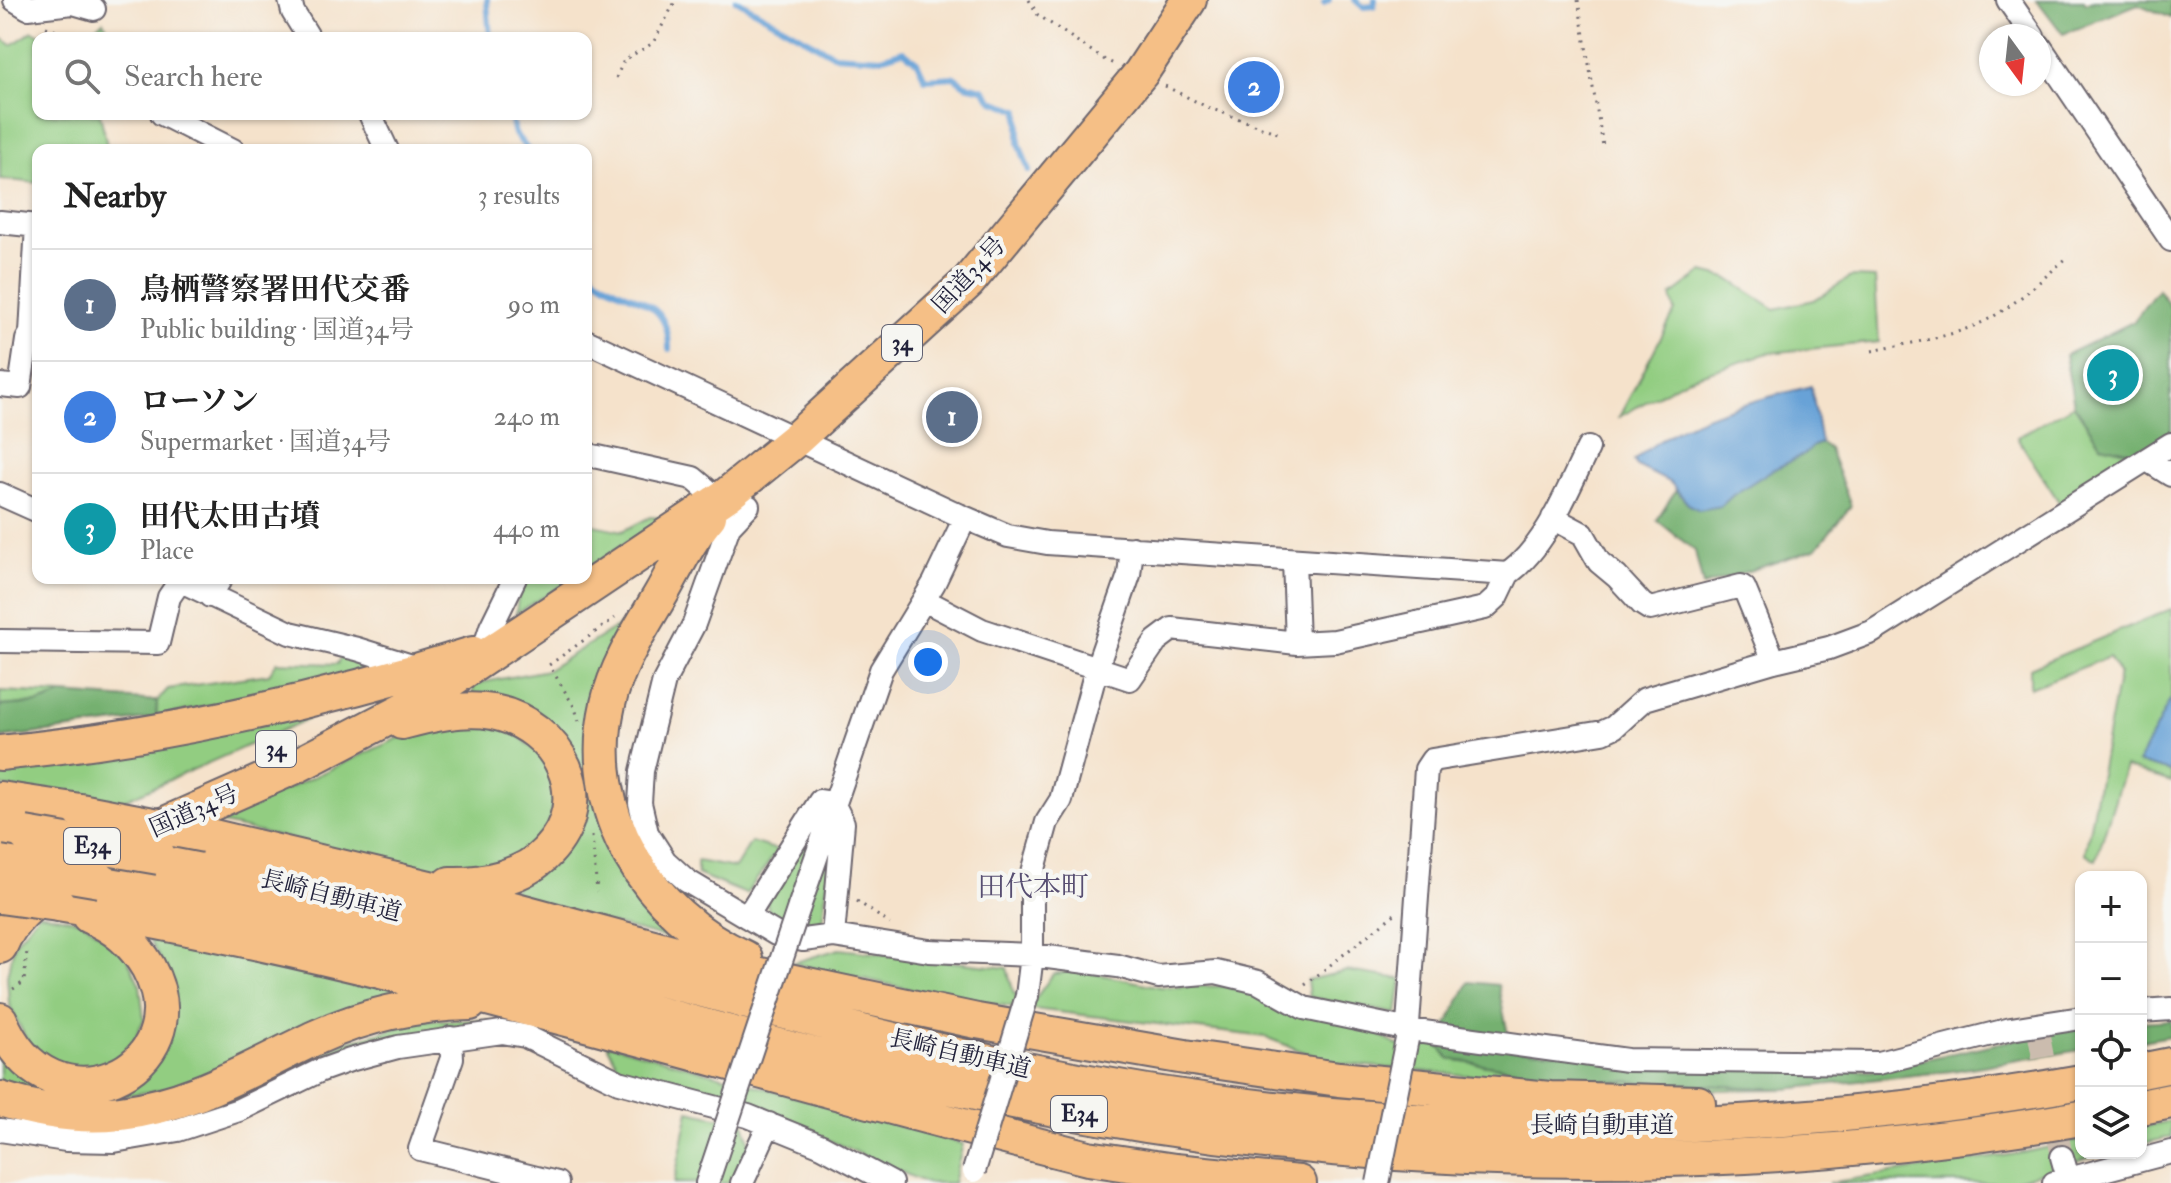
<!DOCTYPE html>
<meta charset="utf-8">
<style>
:root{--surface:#fff;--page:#f2f2f2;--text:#222;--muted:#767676;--line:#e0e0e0;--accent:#7c3aed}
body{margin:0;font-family:"IM FELL Double Pica","Noto Serif JP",serif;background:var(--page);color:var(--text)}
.controls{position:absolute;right:24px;bottom:24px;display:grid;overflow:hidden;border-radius:16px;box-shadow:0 2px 6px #0004}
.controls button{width:72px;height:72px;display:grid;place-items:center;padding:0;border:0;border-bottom:2px solid var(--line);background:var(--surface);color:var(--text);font:40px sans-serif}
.compass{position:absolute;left:1979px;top:24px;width:72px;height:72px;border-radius:50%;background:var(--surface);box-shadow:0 2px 6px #0004;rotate:165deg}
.you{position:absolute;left:928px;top:662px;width:28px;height:28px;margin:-20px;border:6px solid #fff;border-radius:50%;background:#1a73e8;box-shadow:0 0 0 12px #1a73e833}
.badge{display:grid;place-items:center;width:52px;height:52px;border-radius:50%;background:var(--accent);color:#fff;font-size:26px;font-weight:700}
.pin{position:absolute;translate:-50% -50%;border:4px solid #fff;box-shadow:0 2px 8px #0006}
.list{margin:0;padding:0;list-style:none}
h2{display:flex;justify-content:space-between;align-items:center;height:104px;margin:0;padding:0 32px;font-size:34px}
h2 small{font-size:26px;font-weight:400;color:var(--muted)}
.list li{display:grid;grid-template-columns:52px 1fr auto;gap:24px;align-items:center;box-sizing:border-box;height:112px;padding:0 32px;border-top:2px solid var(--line)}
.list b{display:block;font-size:30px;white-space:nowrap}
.list p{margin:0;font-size:26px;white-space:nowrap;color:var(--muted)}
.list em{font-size:26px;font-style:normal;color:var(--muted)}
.icon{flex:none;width:44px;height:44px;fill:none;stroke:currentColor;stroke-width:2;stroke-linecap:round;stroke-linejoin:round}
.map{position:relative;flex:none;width:2171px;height:1183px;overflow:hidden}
.search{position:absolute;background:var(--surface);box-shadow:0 2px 6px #0004;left:32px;top:32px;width:560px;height:88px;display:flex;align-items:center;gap:20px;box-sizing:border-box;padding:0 28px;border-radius:16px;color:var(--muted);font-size:30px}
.panel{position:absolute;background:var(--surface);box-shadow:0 2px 6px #0004;left:32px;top:144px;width:560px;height:440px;border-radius:16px}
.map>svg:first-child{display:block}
.green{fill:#92cd81;stroke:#5a785e;stroke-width:2}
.forest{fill:#75b06f;stroke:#4c6955;stroke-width:2}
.water{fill:#67a2d7;stroke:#446289;stroke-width:2}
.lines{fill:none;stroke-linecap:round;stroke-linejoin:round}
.stream{stroke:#67a2d7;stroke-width:6}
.minor-tunnel{stroke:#cbbcae;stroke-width:22;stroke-dasharray:22 11;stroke-linecap:butt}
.minor-casing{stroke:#6c656d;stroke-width:26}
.highway-casing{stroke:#6c656d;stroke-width:38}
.path{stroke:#6c656d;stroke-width:3;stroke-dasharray:2 6;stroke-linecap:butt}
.minor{stroke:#fff;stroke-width:22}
.highway{stroke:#f5bf86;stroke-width:34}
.minor-bridge-casing{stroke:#6c656d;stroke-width:26;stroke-linecap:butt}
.highway-bridge-casing{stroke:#6c656d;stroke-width:38;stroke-linecap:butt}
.minor-bridge{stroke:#fff;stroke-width:22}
.highway-bridge{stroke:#f5bf86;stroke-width:34}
.labels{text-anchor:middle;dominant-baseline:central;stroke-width:8;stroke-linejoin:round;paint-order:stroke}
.shield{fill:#f6f6f2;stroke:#626272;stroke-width:2}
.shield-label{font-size:22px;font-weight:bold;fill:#22223b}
.street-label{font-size:24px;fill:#22223b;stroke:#f6f6f2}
.quarter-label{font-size:28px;fill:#584f72;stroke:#f6f6f2}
</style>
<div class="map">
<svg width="2171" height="1183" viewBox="0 0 2171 1183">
<rect width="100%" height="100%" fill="#f6f6f2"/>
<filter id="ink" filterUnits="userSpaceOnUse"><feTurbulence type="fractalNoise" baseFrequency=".0125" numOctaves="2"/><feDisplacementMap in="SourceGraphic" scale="16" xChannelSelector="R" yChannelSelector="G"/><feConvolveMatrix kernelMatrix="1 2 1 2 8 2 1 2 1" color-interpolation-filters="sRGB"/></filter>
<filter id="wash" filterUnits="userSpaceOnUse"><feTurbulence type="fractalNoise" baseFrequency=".006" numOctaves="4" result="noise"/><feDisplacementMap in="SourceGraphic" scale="32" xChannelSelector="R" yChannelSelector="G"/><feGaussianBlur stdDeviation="1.8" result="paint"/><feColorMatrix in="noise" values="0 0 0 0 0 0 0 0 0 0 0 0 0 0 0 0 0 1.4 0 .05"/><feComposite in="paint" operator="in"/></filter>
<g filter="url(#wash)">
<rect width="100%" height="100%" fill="#f5e2cb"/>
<path class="green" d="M 103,21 L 115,38 L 84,38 Z
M 33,31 L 45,38 L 38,38 L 38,114 L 100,114 L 108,150 L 38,150 L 36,183 L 0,179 L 0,37 L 12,45 Z
M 1703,272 L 1727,278 L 1775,309 L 1814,300 L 1851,277 L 1875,278 L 1879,342 L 1768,353 L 1687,379 L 1619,417 L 1675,311 L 1671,296 Z
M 2074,405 L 2101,445 L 2141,454 L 2061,505 L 2017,437 Z
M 650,517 L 663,518 L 586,570 L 586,529 L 590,524 L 623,531 Z
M 532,578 L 575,578 L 516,613 L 520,581 Z
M 2171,609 L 2171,700 L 2139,763 L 2171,772 L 2171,782 L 2125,767 L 2096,860 L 2085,853 L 2119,673 L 2109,657 L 2030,688 L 2030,668 Z
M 630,619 L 592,774 L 687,943 L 509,898 L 580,772 L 472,699 L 474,684 L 547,670 Z
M 344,651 L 389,664 L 156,718 L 157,701 L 168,689 L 269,674 L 277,662 L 337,664 Z
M 0,691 L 64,694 L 39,703 L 0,706 Z
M 305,713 L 308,719 L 113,805 L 0,786 L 0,763 Z
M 472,722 L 513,731 L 543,757 L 554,791 L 549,824 L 523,853 L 479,868 L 419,868 L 214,822 L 425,726 Z
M 820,816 L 835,827 L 822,921 L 806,930 L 771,920 L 766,899 Z
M 751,842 L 778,850 L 746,894 L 697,874 L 697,861 L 735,868 Z
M 39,913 L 82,921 L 124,952 L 140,985 L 144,1019 L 132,1046 L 104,1066 L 67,1069 L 31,1049 L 9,1004 L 7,975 L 15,943 Z
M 145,932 L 406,990 L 202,1083 L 68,1105 L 0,1088 L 0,1050 L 89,1096 L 174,1013 L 169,976 Z
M 839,949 L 1007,968 L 1014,994 L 1035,999 L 1053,974 L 1078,970 L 1161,987 L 1223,986 L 1258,994 L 1380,1035 C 1400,1050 1415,1050 1437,1044 L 1450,1059 L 1575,1079 L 1786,1089 L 1639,1091 L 1333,1063 L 1265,1037 L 959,1000 L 792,963 Z
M 1347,971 L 1402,979 L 1397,1014 L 1309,997 L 1307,980 Z
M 425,1020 L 483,1020 L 506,1024 L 386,1039 L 320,1062 L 209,1115 L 142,1127 L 349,1041 Z
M 606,1043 L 963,1144 L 953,1183 L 926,1183 L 752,1106 L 620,1070 Z
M 689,1111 L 744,1123 L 750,1145 L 731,1183 L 674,1183 Z
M 2171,1121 L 2171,1137 L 2141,1144 L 2141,1127 Z
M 2081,1140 L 2081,1153 L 2105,1153 L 2007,1183 L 1828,1183 L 2022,1153 Z"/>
<path class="forest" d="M 2037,0 L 2084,0 L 2086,3 L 2094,0 L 2171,0 L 2171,18 L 2138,4 L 2063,34 Z
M 2158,289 L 2171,308 L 2171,431 L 2141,454 L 2101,445 L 2074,405 L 2065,355 L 2133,322 Z
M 1821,443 L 1829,449 L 1851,506 L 1816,549 L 1703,586 L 1695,551 L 1657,520 L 1676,490 L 1688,504 L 1721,506 L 1733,495 L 1772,470 L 1804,455 L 1813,446 Z
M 64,694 L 157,701 L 156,718 L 0,738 L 0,706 L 39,703 Z
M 1469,982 L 1498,985 L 1511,1049 L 1871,1071 L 2081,1025 L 2081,1050 L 1952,1071 L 1786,1089 L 1575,1079 L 1450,1059 L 1437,1044 Z
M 2171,1020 L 2171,1036 L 2141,1041 L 2141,1022 Z"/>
<path class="water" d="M 1811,386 L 1821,443 L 1813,446 L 1804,455 L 1772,470 L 1733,495 L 1721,506 L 1699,510 L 1688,504 L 1671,483 L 1637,466 L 1634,461 C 1683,415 1748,403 1811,386 Z
M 2170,700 L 2171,700 L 2171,772 L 2138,763 Z"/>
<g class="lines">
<path class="stream" d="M 487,0 L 490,38
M 736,0 L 834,55 L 881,58 L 903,51 L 917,62 L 925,79 L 954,77 L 965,85 L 983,89 L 993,101 L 1019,110 L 1019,143 L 1029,171
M 1355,0 L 1363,7 L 1374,6 L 1375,0
M 1324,3 L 1329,0
M 510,114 L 515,134 L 528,150
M 586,266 C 590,270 594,276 599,279 C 631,303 669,297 669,349"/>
</g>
</g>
<g filter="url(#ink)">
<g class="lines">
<path class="minor-tunnel" d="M 2039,1036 L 2062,1157"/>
<defs>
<path id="minor" d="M 15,0 L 28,8 L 73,3 L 94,9
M 290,0 L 293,12 L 309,38
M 2008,0 L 2033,36
M 2039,45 L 2171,240
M 162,114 L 233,150
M 370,114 L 387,150
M 0,222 L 38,226
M 37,225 L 31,333 L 38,334
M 586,341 L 959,515 L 1008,536 L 1047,543 L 1508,574 C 1547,545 1567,491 1588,448
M 0,385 L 20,387 L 27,340 L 31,333
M 586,452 L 589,455 L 693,478 L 719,500
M 2147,460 L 2171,475
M 0,494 L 38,511
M 748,506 L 729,526 L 694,624 L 664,681 L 642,771 L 640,803 L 647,833 L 665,861 L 687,881 L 776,934 L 803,940 L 833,936 L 929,951 L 1032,955 L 1118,966 L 1158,977 L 1216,972 L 1258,982 L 1304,1008 L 1409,1030 L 1627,1060 L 1878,1063 L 2011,1029 L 2081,1018
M 1553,518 L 1583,534 L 1599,562 L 1617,577 L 1642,604 L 1650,609 L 1741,586 L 1744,588 L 1774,661
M 1294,560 L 1297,643
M 175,578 L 290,633 L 357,649 L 418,668
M 210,596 L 221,578
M 924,600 L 982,630 L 1130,679 L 1156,641 L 1172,629 L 1297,643 L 1335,641 L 1485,608 L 1497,597 L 1508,574
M 0,641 L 158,643 L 169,597 L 180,581
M 484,649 L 491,627 L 515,578
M 799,907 L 881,670 L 934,583 L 965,518
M 747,917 L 820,801 L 833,803 L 843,823 L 833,936
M 1027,996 L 1032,955 L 1032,876 L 1047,822 L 1061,800 L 1097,667 L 1129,575 L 1132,548
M 2141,1011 L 2171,1009
M 451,1038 L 452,1058 L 420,1149 L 557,1183
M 1407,1039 L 1426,769 L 1432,760 L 1603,732 L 1614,727 L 1645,699 L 1774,661 L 1829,648 L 1872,632 L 2171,444
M 0,1130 L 66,1140 L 114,1141 L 178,1130 L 239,1110 L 319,1071 L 350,1060 L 398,1047 L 502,1032 L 525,1036 L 619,1082 L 748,1116 L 822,1146 L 891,1183
M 2062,1157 L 2068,1178
M 707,1183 L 724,1132
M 742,1183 L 769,1124
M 2054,1183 L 2171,1152"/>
<path id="highway" d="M 709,516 C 689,539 676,568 661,594 C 640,630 617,664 608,704 C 583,812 648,915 745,958
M 402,722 C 432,714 463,707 493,712 C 559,725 598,799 547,852 C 524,877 483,885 450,884
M 0,753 C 161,737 319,702 473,654
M 0,799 L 80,811
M 0,831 L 25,834
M 147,832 L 296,766 L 415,704 L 727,495 L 796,439 L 968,282 L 1141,73 L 1189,0
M 205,835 L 472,898 L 742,971 L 977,1021 L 1185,1057 L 1339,1079 L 1550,1099 L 1698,1103
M 159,857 C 349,895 535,947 722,995 C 820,1021 918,1048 1017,1068 C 1367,1141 1729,1145 2081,1082
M 100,880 C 406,932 701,1036 1004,1099 C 1358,1173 1726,1180 2081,1118
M 58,904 C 407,962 744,1073 1088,1158 L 1175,1171 L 1299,1183
M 0,946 C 10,920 31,903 54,888
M 0,1020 C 49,1141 204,1070 148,967 C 134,943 115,926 89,916
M 2141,1071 L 2171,1065
M 0,1099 C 39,1111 79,1118 120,1113 C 193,1105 252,1067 317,1037 C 365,1015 418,1004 470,1003
M 2141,1107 L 2171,1101"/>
</defs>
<use href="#minor" class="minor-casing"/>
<use href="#highway" class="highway-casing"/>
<path class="path" d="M 1029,0 L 1038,15 L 1105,60 L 1114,64
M 1578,0 L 1603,146
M 46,27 L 56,31 L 62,38
M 616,78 L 624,60 L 653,43 L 676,0
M 1165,86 L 1207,107 L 1283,135
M 1872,351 C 1909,343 1950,338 1985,321 C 2016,305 2041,280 2068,257
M 579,721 L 575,708 L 549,665 L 615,618
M 592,836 L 597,892
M 857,901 L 890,924
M 1305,985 L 1396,913
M 13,989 L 24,982 L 27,951"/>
<use href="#minor" class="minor"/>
<use href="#highway" class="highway"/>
<defs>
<path id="minor-bridge" d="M 724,1132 L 799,907
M 974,1171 L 1027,996
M 1378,1183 L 1407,1039"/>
<path id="highway-bridge" d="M 80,811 L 205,835
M 25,834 L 159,857
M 0,863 L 100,880
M 0,896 L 58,904"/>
</defs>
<use href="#minor-bridge" class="minor-bridge-casing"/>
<use href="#highway-bridge" class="highway-bridge-casing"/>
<use href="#minor-bridge" class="minor-bridge"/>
<use href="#highway-bridge" class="highway-bridge"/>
</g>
</g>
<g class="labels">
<g class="shield">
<rect x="882" y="325" width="40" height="36" rx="6"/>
<rect x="256" y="731" width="40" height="36" rx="6"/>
<rect x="64" y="828" width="56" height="36" rx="6"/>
<rect x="1051" y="1096" width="56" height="36" rx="6"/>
</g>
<g class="shield-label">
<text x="902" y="343">34</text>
<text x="276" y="749">34</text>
<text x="92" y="846">E34</text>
<text x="1079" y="1114">E34</text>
</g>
<g class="street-label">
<text transform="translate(969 275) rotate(-47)">国道34号</text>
<text transform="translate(194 811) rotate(-24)">国道34号</text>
<text transform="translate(331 896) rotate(14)">長崎自動車道</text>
<text transform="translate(960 1054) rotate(13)">長崎自動車道</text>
<text x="1602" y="1125">長崎自動車道</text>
</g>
<g class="quarter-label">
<text x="1033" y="887">田代本町</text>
</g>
</g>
</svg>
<div class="controls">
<button>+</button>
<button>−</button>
<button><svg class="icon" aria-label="locate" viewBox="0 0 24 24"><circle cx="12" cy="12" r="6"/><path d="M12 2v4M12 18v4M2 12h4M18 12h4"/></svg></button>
<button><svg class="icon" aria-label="layers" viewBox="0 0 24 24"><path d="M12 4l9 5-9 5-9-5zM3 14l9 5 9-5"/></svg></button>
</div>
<svg class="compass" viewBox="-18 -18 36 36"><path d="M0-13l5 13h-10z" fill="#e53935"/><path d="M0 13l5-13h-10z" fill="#767676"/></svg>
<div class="you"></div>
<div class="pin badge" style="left:952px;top:417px;background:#5c6f8a">1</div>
<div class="pin badge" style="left:1254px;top:87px;background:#3f7fe0">2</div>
<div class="pin badge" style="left:2113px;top:375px;background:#0f9aa8">3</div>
<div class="search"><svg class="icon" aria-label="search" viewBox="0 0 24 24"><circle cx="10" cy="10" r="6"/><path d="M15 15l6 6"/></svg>Search here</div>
<section class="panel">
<h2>Nearby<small>3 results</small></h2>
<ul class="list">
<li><span class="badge" style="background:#5c6f8a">1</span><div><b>鳥栖警察署田代交番</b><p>Public building · 国道34号</p></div><em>90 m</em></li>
<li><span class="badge" style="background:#3f7fe0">2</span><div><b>ローソン</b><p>Supermarket · 国道34号</p></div><em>240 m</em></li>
<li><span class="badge" style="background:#0f9aa8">3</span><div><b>田代太田古墳</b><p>Place</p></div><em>440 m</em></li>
</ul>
</section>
</div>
